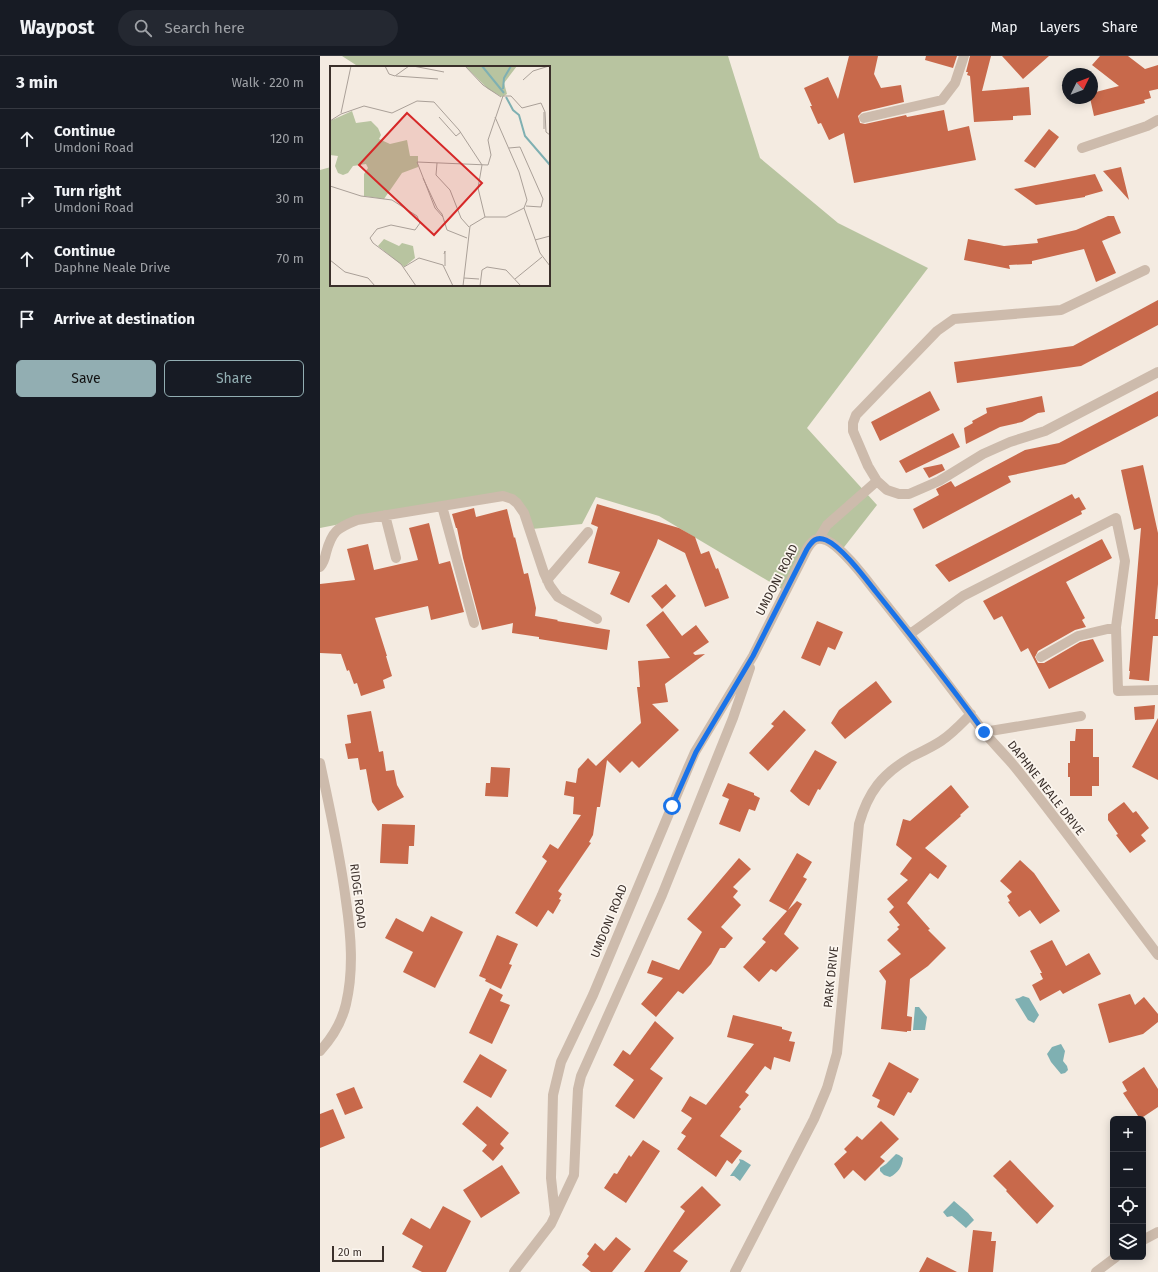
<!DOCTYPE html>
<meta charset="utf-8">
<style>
:root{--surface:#171b24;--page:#242831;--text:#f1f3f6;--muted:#9ea1a6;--line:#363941;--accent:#92aeb2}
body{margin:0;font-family:"Fira Sans",sans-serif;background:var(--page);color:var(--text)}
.controls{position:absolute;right:12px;bottom:12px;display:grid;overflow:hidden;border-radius:6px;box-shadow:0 2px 10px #0003}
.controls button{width:36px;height:36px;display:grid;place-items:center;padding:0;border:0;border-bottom:1px solid var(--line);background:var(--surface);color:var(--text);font:20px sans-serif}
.compass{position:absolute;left:742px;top:12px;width:36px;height:36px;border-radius:50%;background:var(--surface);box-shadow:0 2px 10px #0003;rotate:47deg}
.scale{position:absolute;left:12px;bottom:10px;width:52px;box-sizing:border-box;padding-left:4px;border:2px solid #3b302b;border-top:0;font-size:11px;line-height:14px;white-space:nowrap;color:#3b302b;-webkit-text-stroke:3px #fbf5ee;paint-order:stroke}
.stop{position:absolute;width:12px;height:12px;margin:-9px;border:3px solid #1a73e8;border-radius:50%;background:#fff}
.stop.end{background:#1a73e8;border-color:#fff;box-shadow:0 1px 4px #0008}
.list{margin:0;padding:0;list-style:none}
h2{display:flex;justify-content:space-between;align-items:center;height:52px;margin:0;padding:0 16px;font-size:17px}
h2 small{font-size:13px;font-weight:400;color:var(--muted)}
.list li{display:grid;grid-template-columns:26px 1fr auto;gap:12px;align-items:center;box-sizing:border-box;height:60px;padding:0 16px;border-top:1px solid var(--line)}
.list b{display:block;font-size:15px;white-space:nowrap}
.list p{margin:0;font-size:13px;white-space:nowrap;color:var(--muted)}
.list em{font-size:13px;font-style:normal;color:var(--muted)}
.actions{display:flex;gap:8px;padding:12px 16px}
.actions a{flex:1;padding:9px 0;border:1px solid var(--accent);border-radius:6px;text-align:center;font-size:14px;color:var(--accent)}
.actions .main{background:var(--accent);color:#111}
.icon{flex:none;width:22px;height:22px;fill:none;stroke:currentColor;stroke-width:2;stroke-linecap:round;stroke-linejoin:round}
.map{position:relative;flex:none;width:838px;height:1216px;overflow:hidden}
header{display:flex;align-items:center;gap:24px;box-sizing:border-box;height:56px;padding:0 20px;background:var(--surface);border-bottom:1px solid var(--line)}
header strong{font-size:19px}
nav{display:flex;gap:22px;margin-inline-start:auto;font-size:14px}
.search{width:280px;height:36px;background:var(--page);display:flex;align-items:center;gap:10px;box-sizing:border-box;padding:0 14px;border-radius:22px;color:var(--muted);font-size:15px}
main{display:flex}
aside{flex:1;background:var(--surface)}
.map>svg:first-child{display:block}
.green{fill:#b8c4a0}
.water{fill:#7fb0b2}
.building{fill:#c8694b}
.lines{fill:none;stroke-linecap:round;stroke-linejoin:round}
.minor{stroke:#cdbbac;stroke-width:10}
.route{stroke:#1a73e8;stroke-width:5}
.labels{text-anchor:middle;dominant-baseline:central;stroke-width:3.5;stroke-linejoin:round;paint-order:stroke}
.street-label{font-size:12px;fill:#3b302b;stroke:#fbf5ee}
.inset-river{fill:none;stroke:#7fb0b2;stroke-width:2}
.inset-road{fill:none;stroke:#aaa098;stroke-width:1}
.view{fill:#d62828;fill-opacity:0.15;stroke:#d62828;stroke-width:2}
.inset-edge{fill:none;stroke:#3b302b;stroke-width:2}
</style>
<header>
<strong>Waypost</strong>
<div class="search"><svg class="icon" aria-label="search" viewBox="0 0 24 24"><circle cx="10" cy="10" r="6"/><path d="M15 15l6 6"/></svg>Search here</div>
<nav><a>Map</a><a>Layers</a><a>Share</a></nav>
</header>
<main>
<aside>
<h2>3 min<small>Walk · 220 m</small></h2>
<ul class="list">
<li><svg class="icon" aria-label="ahead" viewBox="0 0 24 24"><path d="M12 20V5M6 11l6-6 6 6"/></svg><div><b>Continue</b><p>Umdoni Road</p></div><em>120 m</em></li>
<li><svg class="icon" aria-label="right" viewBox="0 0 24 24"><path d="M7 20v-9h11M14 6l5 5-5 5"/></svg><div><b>Turn right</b><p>Umdoni Road</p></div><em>30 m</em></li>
<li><svg class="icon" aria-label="ahead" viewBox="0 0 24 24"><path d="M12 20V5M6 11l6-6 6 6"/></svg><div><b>Continue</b><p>Daphne Neale Drive</p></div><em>70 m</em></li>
<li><svg class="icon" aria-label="arrive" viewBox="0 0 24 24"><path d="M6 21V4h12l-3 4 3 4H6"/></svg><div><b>Arrive at destination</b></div></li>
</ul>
<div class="actions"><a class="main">Save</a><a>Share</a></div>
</aside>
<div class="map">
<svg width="838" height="1216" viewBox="0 0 838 1216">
<rect width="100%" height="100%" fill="#f4ebe1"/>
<path class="green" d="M 22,0 L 408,0 L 440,102 L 518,167 L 608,212 L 487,372 L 557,449 L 521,495 L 498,481 L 465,535 L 339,460 L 276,441 L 262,468 L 212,473 L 197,444 L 122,448 L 0,472 L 0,114 L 11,111 L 11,229 L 229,229 L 229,11 L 39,11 Z"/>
<path class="water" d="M 703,940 L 709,942 L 719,959 L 714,967 L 708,964 L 695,943 L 699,942 Z
M 595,951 L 599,951 L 607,961 L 605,974 L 593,974 Z
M 741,988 L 745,995 L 743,1005 L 747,1010 L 748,1014 L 745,1017 L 741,1018 L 731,1006 L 727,998 L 732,991 Z
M 576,1098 L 579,1099 L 583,1102 C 582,1111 578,1117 570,1121 L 564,1119 L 560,1115 L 560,1112 L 566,1108 Z
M 419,1103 L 423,1104 L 431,1109 L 420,1125 L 414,1120 L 410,1120 L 420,1106 Z
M 634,1145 L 648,1157 L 654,1164 L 646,1172 L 632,1160 L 627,1161 L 623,1156 Z"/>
<path class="building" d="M 529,0 L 558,0 L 554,18 L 561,32 L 581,29 L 584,46 L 542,56 L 538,60 L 540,67 L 545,68 L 586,59 L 587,61 L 624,54 L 628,75 L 649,70 L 656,104 L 534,127 L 524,77 L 509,84 L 501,67 L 498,68 L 490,50 L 492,50 L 484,32 L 508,21 L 518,43 Z
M 606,0 L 637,0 L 633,12 L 605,4 Z
M 650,0 L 671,0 L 662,35 L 709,31 L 711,59 L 693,60 L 693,64 L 654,66 L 650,20 L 647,19 L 648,16 L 646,16 Z
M 682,0 L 729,0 L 703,23 Z
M 780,0 L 808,0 L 825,13 L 838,9 L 838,33 L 829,35 L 831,42 L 824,44 L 825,47 L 774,60 L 770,42 L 772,42 L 772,37 L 799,30 L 772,9 Z
M 729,73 L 739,81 L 715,112 L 704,105 Z
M 801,111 L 809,144 L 783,115 Z
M 775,118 L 783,135 L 765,140 L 765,141 L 716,149 L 694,133 Z
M 788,160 L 794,160 L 801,177 L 782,185 L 796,217 L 776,226 L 764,193 L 712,205 L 712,208 L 689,209 L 690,213 L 644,204 L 648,183 L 684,190 L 718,187 L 717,183 L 756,174 Z
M 838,244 L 838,269 L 761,310 L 637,327 L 634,306 L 753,290 Z
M 610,335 L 620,354 L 560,385 L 551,366 Z
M 838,335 L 838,360 L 745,408 L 688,420 L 691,426 L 603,473 L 593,453 L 619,439 L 616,433 L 631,425 L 635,431 L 705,394 L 739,387 Z
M 722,340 L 725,356 L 718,357 L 702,366 L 680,371 L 646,388 L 644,372 L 653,367 L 652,365 L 667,357 L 666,352 Z
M 633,377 L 640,391 L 586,417 L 579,405 Z
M 622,408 L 625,414 L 609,422 L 603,412 Z
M 823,409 L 838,477 L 838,528 L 835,563 L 838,563 L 838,580 L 833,580 L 829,625 L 809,623 L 810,615 L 809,615 L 821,472 L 814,474 L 801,414 Z
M 752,438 L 755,443 L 759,441 L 766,453 L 761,455 L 762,458 L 629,526 L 615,509 Z
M 277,448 L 359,472 L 375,481 L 381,498 L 389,495 L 396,513 L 398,512 L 409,542 L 385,551 L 365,497 L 338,483 L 336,489 L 309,547 L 290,538 L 300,516 L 268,507 L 278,471 L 271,468 Z
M 154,452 L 156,461 L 187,453 L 194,482 L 195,481 L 204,518 L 208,517 L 216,552 L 215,560 L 238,564 L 237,565 L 290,574 L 287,594 L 219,583 L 219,581 L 192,577 L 193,567 L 162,574 L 143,502 L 137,472 L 136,472 L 132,458 Z
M 109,467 L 119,508 L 130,505 L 144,556 L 111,564 L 108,550 L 55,562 L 67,600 L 66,600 L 72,620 L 63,624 L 65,632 L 41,640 L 37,627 L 34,628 L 29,614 L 27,615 L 21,598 L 0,597 L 0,528 L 35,524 L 27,493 L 48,488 L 54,514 L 98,504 L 89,472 Z
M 782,483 L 792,502 L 746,526 L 765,562 L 762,564 L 766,571 L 755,574 L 718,595 L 715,601 L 718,607 L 724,607 L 760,586 L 773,583 L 784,605 L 729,633 L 708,592 L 701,596 L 682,560 L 674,564 L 663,545 Z
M 346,528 L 356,540 L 342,553 L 331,540 Z
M 343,555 L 362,580 L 376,569 L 389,586 L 373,597 L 375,599 L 385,598 L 345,628 L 348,646 L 332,648 L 359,674 L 319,712 L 312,705 L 300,717 L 287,704 L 280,751 L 277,751 L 273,779 L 269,786 L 271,787 L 238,835 L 242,838 L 239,843 L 241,844 L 233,858 L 228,854 L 217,871 L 195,857 L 227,805 L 222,801 L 230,788 L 238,793 L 261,759 L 253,758 L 254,741 L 244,739 L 246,725 L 256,727 L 258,713 L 268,702 L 276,710 L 321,667 L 317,631 L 320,631 L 318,605 L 350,602 L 326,569 Z
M 497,565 L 523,576 L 515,594 L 508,591 L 500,610 L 481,602 Z
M 556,625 L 572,646 L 525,683 L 511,667 L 519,654 Z
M 835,649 L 834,663 L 815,664 L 814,651 Z
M 464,654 L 486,674 L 448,715 L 429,697 L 454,670 L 451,668 Z
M 51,655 L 59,696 L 63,695 L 66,715 L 74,714 L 77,729 L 84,741 L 58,755 L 52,746 L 46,713 L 40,714 L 38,702 L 28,703 L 25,688 L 31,687 L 27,659 Z
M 838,662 L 838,724 L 812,711 Z
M 756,673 L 773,673 L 773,701 L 779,701 L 779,730 L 772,730 L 772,740 L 750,740 L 750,721 L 748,721 L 748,707 L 750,707 L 750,685 L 755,685 Z
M 495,694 L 517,706 L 500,734 L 498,733 L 489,750 L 481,745 L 470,735 Z
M 171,711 L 190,712 L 188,741 L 165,740 L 166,727 L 170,727 Z
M 408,727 L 434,737 L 434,739 L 440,742 L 435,755 L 429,753 L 420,776 L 399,768 L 409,743 L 402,740 Z
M 631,729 L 649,751 L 640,759 L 641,760 L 605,792 L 627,810 L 618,823 L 610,817 L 587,847 L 610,873 L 608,874 L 626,892 L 608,910 L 590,923 L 587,960 L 592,961 L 591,975 L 587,975 L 587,976 L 561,973 L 566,925 L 559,915 L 581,898 L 567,884 L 579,873 L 577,871 L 580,869 L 569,856 L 574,851 L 567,843 L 588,824 L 580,818 L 592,802 L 576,789 L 583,763 L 590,765 Z
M 804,746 L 813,757 L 816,755 L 829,772 L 821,779 L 826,785 L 810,797 L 796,779 L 798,778 L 788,764 L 788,758 Z
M 62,768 L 95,769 L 94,790 L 89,790 L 88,808 L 60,807 Z
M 477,797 L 492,806 L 483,821 L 487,823 L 468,854 L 477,845 L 482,848 L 464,878 L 479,892 L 456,916 L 451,913 L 439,926 L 423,911 L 446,886 L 442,883 L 467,855 L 449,845 Z
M 419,802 L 431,813 L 413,831 L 418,835 L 413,841 L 421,849 L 401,871 L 413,882 L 405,892 L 400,892 L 391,908 L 363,938 L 358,935 L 336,961 L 321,948 L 343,922 L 327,917 L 332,904 L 359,914 L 382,876 L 367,863 Z
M 700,804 L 714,817 L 740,855 L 720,868 L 710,854 L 699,861 L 688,846 L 690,845 L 687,840 L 692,836 L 680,825 Z
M 111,860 L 143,876 L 115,932 L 83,916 L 93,896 L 65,882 L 76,862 L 103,876 Z
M 177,879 L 198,888 L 189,908 L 192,909 L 181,933 L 165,925 L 166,923 L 159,920 Z
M 732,884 L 746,910 L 769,897 L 781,918 L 743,938 L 740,934 L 720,945 L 712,929 L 723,923 L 720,917 L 722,917 L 710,895 Z
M 170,932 L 183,939 L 180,945 L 190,949 L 172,988 L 149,977 Z
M 810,938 L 815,949 L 824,941 L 838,958 L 838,966 L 823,978 L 789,987 L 778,948 Z
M 413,959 L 462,971 L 462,973 L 472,976 L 469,985 L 475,986 L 470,1006 L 454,1001 L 451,1014 L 445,1010 L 425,1036 L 429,1039 L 419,1051 L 421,1053 L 400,1080 L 422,1095 L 412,1108 L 407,1104 L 396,1121 L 357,1093 L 366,1080 L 361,1077 L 372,1062 L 361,1055 L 370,1040 L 386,1049 L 434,988 L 407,981 Z
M 335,965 L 354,982 L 330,1013 L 343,1022 L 314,1063 L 295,1050 L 314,1024 L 293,1009 L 303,994 L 310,999 Z
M 160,998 L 187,1014 L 171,1042 L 143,1026 Z
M 569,1006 L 599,1023 L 591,1037 L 588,1036 L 574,1060 L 557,1051 L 560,1044 L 552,1040 Z
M 824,1011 L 838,1033 L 838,1051 L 820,1063 L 803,1037 L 807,1035 L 802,1026 Z
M 34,1031 L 43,1052 L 25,1059 L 16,1038 Z
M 157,1050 L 189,1077 L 180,1088 L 184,1092 L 173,1105 L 162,1095 L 167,1089 L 142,1068 Z
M 13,1053 L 25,1082 L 0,1092 L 0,1058 Z
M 561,1065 L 579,1083 L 560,1101 L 565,1105 L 545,1125 L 533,1114 L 524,1123 L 514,1108 L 527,1096 L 524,1093 L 537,1080 L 542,1084 Z
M 323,1084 L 340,1095 L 306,1147 L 284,1132 L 294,1117 L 297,1118 L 309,1099 L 311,1101 Z
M 690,1104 L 734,1150 L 717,1168 L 686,1135 L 687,1134 L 673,1120 Z
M 182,1109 L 200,1137 L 161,1162 L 143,1134 Z
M 382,1130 L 401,1149 L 353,1195 L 368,1205 L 360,1216 L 324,1216 L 365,1155 L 360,1151 Z
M 123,1150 L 151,1165 L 126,1216 L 102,1216 L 92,1211 L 103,1190 L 82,1178 L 91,1162 L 110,1173 Z
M 653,1174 L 672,1176 L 671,1185 L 676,1185 L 673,1216 L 648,1216 Z
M 296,1181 L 311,1193 L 292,1216 L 271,1216 L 262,1209 L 269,1200 L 267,1198 L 275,1187 L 284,1195 Z
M 607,1201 L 637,1216 L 599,1216 Z"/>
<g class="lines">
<path class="minor" d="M 544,62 L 622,44 L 635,27 L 644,0
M 762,92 L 827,70 L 838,64
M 557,425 L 548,410 L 533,375 L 533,367 L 536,359 L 617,275 L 634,263 L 741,254 L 825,214
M 122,450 L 154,567
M 65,459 L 76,502
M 499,482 L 507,469 L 557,425 L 567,434 L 579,438 L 589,438 L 619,425 L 663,398 L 690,386 L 725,375 L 838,316
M 0,511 C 4,506 5,502 6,497 C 12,475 17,472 37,464 L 183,440 L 192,443 L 197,447 L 204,457 L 224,517 L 230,530 L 238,541 L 277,563
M 227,524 L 268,476
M 590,578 L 643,540 L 796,462 L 805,505 L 796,571 L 798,635 L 838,634
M 721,601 L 758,580 L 796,571
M 664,676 L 761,660
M 0,707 C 10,753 20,798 26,845 C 31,879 34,914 26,948 C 22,965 12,982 0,995
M 235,1158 L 231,1122 L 233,1039 L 241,1006 L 273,939 L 368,712 L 375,696 L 433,600 L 487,493 C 492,485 496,480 506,484 C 522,491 545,522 556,536 C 593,582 628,628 663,675 C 673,687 685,699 695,711 C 744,772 790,836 838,899
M 823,1184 L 838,1176
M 194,1216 L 231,1168 L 254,1119 L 257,1053 L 258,1033 L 261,1020 L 342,839 L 413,662 L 430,612
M 415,1216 L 494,1063 L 507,1032 L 517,997 L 539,768 C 548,736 562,718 591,701 C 601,696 612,691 621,685 C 632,678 642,667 651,658
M 776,1216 L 796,1201"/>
</g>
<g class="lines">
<path class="route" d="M 352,750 L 376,696 L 433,600 L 487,493 C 492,485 496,480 506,484 C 522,491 545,522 556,536 C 593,582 630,628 664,676"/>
</g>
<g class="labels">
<g class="street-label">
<text transform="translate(457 524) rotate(-63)">UMDONI ROAD</text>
<text transform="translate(726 732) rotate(52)">DAPHNE NEALE DRIVE</text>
<text transform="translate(38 840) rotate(83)">RIDGE ROAD</text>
<text transform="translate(289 865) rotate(-68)">UMDONI ROAD</text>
<text transform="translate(511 921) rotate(-84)">PARK DRIVE</text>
</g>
</g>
<g transform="translate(10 10)">
<rect width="220" height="220" fill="#f4ebe1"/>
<path d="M 135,0 L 187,0 L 174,17 L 177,28 L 172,31 L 158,23 ZM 22,45 L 26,57 L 41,55 L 48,62 L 51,69 L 49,73 L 60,78 L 77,74 L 80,90 L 88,90 L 88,101 L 72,107 L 54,133 L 34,130 L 34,108 L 38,102 L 36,98 L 23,100 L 18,107 L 13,109 L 8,107 L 5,100 L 8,90 L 0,89 L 0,55 ZM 54,173 L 69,180 L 72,177 L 83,180 L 85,192 L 74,201 L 48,180 Z" fill="#b8c4a0"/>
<path class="inset-river" d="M 152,0 L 174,27M 173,23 L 174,12 L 181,0M 176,31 L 183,44 L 189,49 L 195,70 L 220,99"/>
<path class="inset-road" d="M 55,0 L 59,8 L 65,10 L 79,0M 83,0 L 114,6M 135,0 L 153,19 L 171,31M 203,5 L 219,0M 66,10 L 108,13M 193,14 L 203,5M 214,46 L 214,63M 11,47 L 21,0M 109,51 L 126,70 L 131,66M 165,51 L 189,106 L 197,134 L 194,142M 0,55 L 11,48 L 34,40 L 62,47 L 87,35 L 104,36 L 129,64 L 152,99 L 148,122 L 155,151M 179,82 L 190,81 L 213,133 L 211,141 L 196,140M 107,97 L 106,109 L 120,124 L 131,152 L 139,161M 93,112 L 107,142 L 112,148 L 117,164 L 137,172M 0,120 L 31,130 L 62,134 L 87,150 L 90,157 L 85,164 L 61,159 L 47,163 L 40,172 L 43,177 L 71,198 L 86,220M 194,142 L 210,187 L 220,200M 113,151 L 105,142 L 87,96 L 158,99 L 161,89 L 158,74 L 173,30 L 181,30 L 192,42 L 211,37 L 215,46 L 216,66 L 220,69M 205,174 L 220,170M 114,188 L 115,185 L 115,200M 0,194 L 15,206 L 38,212 L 45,220M 74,201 L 89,192 L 113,199 L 123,220M 134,212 L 149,213M 185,213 L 212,191M 133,220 L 140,160 L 155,151 L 176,151 L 194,142M 150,220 L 152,204 L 157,201 L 176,204 L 191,220"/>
<path class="view" d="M 77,47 L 152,117 L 104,169 L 29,99 Z"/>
<rect width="220" height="220" class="inset-edge"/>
</g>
</svg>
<div class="controls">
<button>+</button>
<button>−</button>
<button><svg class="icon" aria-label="locate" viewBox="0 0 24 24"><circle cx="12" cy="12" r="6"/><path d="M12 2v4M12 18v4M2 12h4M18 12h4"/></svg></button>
<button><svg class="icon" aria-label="layers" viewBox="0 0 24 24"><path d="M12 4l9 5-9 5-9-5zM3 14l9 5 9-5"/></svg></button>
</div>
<svg class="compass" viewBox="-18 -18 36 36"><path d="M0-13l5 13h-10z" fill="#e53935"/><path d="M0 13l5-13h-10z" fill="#9ea1a6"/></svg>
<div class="scale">20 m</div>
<div class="stop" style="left:352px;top:750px"></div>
<div class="stop end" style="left:664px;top:676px"></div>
</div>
</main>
